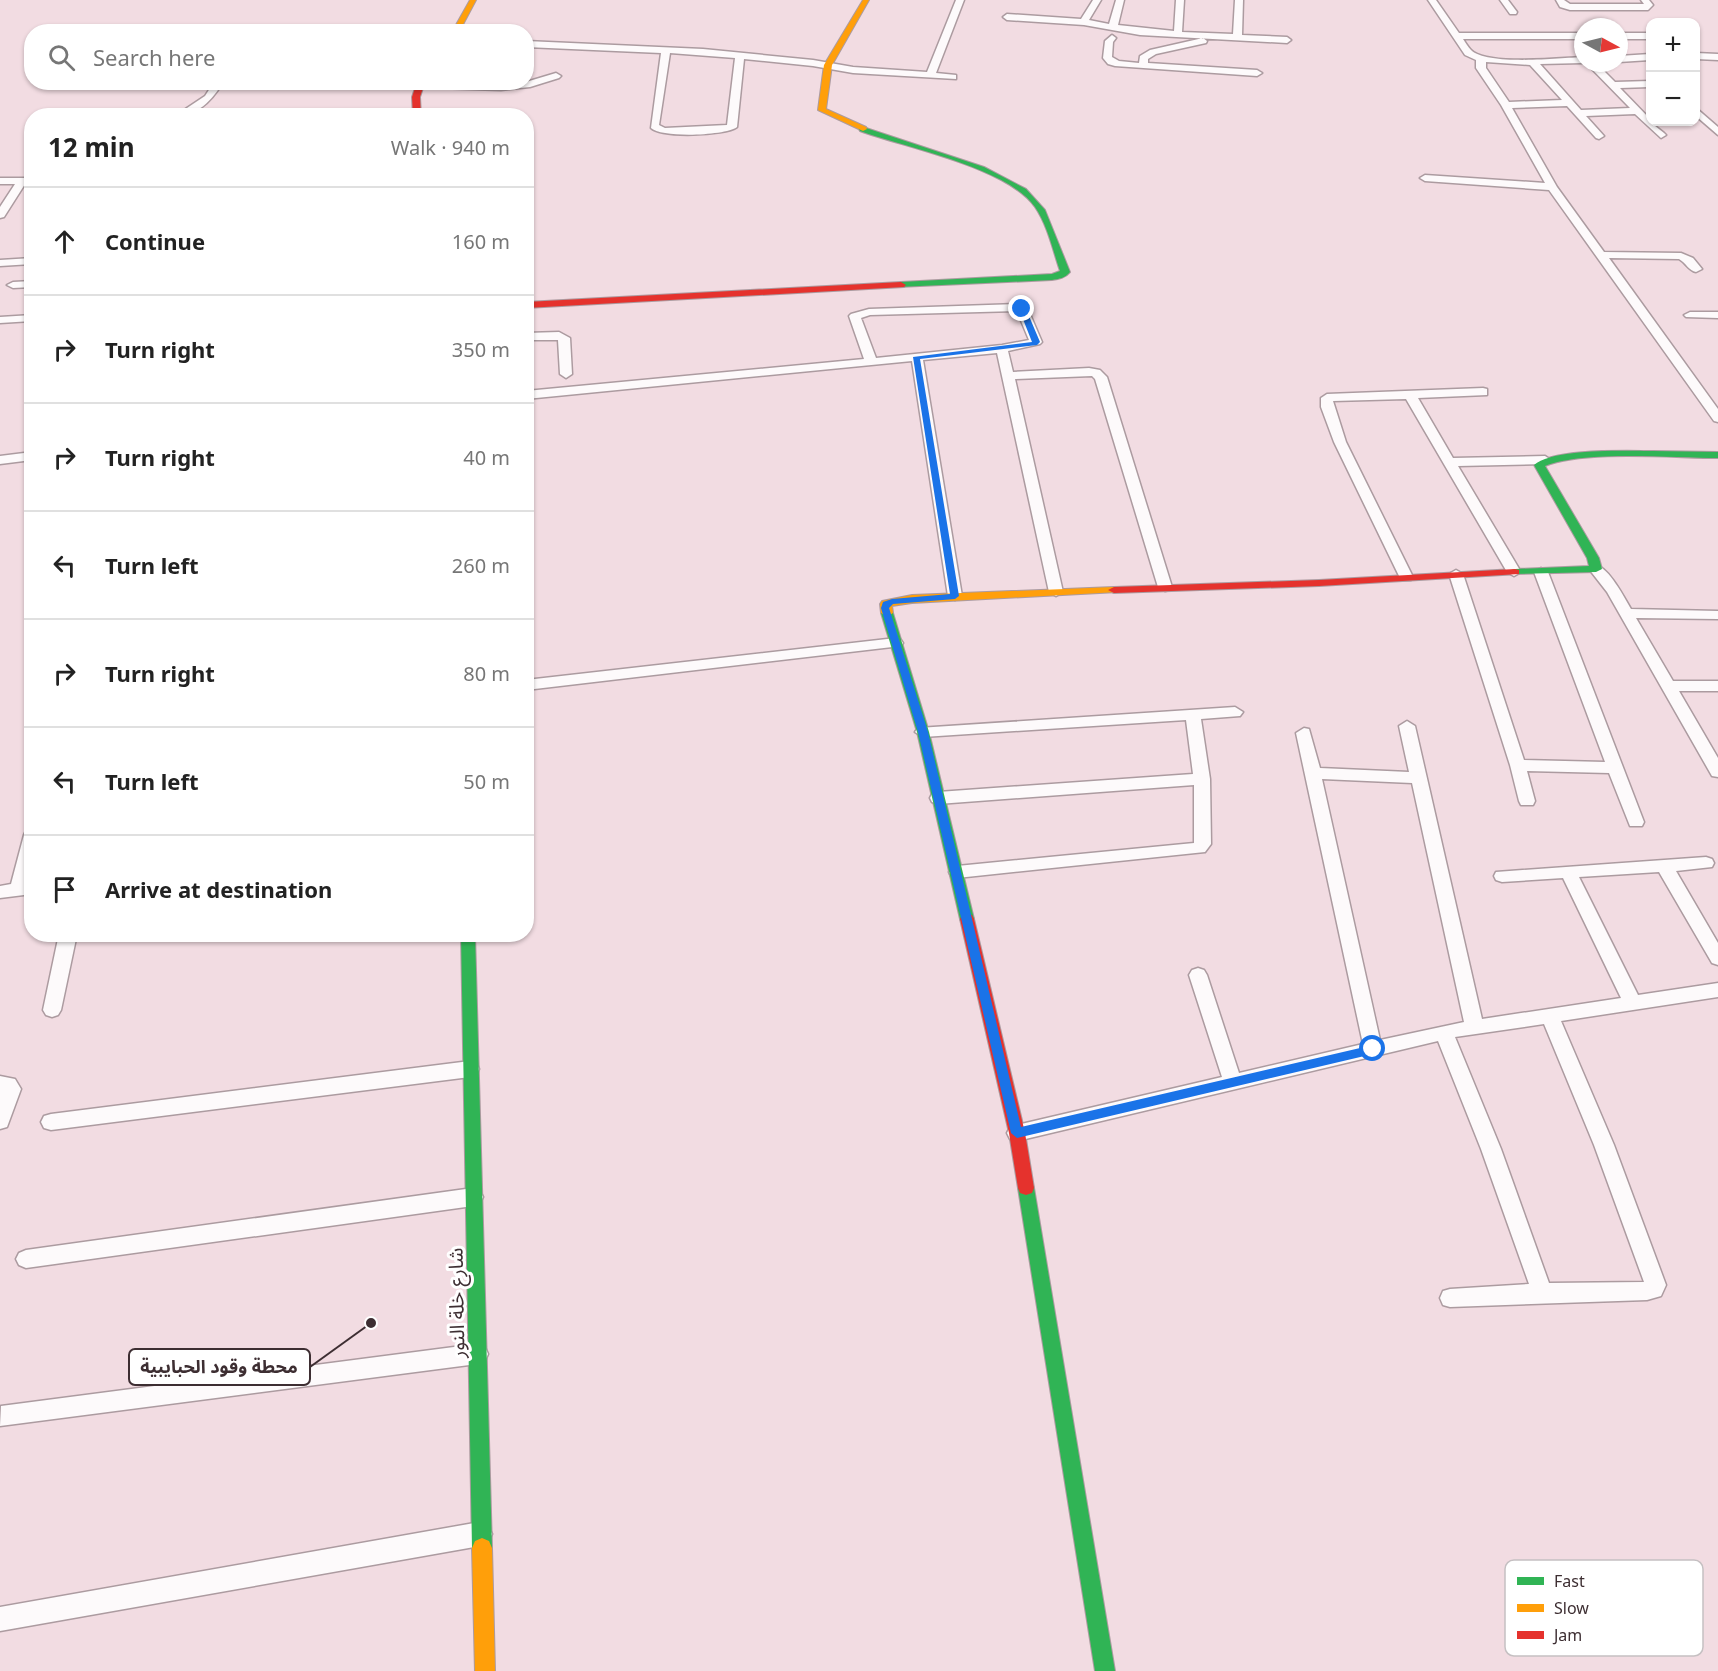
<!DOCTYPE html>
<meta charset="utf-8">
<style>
:root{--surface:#fff;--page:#f2f2f2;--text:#222;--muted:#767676;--line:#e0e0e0}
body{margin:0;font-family:"Noto Sans","Noto Sans Arabic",sans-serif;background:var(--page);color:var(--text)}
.controls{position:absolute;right:18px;top:18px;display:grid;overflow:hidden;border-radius:12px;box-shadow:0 2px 4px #0004}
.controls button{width:54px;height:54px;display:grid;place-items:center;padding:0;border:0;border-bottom:2px solid var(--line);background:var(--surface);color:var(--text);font:30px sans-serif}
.compass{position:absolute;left:1574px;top:18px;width:54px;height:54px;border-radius:50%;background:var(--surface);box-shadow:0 2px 4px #0004;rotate:97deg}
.stop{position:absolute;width:18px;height:18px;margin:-14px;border:4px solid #1a73e8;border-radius:50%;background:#fff}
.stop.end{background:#1a73e8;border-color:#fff;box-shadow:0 2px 6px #0008}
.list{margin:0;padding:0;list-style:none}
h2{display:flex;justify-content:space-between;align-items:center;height:78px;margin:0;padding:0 24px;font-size:26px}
h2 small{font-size:20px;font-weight:400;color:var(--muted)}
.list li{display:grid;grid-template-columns:39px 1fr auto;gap:18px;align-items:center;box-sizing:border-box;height:108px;padding:0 24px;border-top:2px solid var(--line)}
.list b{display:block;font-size:22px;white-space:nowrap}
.list em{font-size:20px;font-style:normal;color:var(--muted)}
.icon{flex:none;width:33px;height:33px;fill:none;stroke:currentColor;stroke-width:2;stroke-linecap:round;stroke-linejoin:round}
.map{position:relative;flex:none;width:1718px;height:1671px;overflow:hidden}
.search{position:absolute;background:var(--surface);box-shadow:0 2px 4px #0004;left:24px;top:24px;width:510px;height:66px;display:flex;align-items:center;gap:15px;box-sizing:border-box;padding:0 21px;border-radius:24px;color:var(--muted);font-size:22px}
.panel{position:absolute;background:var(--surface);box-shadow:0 2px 4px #0004;left:24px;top:108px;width:510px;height:834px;border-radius:24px}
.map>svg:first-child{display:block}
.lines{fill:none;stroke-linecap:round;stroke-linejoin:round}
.street-casing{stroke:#ac9ba0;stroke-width:3}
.fast-casing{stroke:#ac9ba0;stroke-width:2}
.slow-casing{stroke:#ac9ba0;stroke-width:2}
.jam-casing{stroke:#ac9ba0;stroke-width:2}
.street{fill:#fdfafb;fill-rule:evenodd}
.fast{fill:#30b455;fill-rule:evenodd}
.slow{fill:#ff9f0a;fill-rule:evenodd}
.jam{fill:#e5322d;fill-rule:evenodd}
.route{fill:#1a73e8}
.labels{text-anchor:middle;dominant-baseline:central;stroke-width:6;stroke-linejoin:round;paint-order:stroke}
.near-street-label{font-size:20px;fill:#3d2e32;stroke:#fff}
.key{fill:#fff;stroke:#c5c0c2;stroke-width:1.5}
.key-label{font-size:16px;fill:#3d2e32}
.leader{fill:none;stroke:#3d2e32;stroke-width:2}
.callout-dot{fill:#3d2e32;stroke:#fff;stroke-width:2}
.callout{fill:#fff;stroke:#3d2e32;stroke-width:2}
.callout-label{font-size:18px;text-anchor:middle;font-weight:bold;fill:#3d2e32}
</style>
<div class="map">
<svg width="1718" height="1671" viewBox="0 0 1718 1671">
<rect width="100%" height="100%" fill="#f2dce2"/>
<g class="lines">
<defs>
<path id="street" d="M 956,0 L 964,0 L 936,73 L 956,75 L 956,79 L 853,73 L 813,66 L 744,59 L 737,127 C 725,136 661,138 651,128 L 661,53 L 526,47 L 526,41 L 703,49 L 813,60 L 853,67 L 927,72 ZM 670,53 L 735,58 L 727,125 L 665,128 L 659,125 Z
M 1093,0 L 1101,0 L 1089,20 L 1109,24 L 1116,0 L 1124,0 L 1118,25 L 1174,31 L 1176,0 L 1184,0 L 1182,32 L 1233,34 L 1235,0 L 1243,0 L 1242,35 L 1287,37 L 1291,40 L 1287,43 L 1140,35 L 1084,25 L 1007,20 L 1003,17 L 1007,14 L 1081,19 Z
M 1428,0 L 1436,0 L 1459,33 L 1583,33 L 1583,39 L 1463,39 C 1465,42 1468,47 1471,50 C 1487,66 1560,58 1583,57 L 1583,63 L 1540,64 L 1581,110 L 1630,108 L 1586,63 L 1596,63 L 1615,82 L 1650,81 L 1650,87 L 1620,88 L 1650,119 L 1650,122 L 1664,133 L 1666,135 L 1661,138 L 1635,114 L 1586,116 L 1604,136 L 1599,139 L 1596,138 L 1567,106 L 1512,108 L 1557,187 L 1604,252 L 1681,253 L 1693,258 L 1702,269 L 1696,272 C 1689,271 1686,263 1679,259 L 1609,258 L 1718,409 L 1718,422 L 1714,421 L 1549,190 L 1425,181 L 1420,178 L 1425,175 L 1545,183 L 1501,105 L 1476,68 L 1476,60 L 1465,55 ZM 1486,62 L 1530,65 L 1562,100 L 1509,102 L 1486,68 Z
M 1500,0 L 1508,0 L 1517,12 L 1516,14 L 1510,14 Z
M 1556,0 L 1564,0 L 1570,4 L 1644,4 L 1641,0 L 1649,0 L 1653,5 L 1648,10 L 1570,10 L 1560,7 Z
M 1619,33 L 1650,33 L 1650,39 L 1619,39 Z
M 1112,35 L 1116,38 L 1113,42 L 1112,57 L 1119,61 L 1139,63 L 1140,56 L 1150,50 L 1203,38 L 1207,41 L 1206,43 L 1156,54 L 1148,59 L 1148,63 L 1257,70 L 1262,73 L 1257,76 L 1115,66 L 1108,64 L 1103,58 L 1105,41 Z
M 1696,53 L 1718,54 L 1718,60 L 1696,59 Z
M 1650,54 L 1650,60 L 1619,62 L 1619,56 Z
M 556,73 L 561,76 L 559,78 L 530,87 L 501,90 L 339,85 L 335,82 L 501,84 L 526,82 Z
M 214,82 L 223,82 C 212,101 197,116 175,116 L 205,96 Z
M 1696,108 L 1718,127 L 1718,135 L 1696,116 Z
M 0,178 L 32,178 L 32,184 L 25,184 L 4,217 L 0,218 L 0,207 L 15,184 L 0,184 Z
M 32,258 L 32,264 L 0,266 L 0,260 Z
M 32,281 L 32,287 L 13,288 L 7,285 L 13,282 Z
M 1021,304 L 1027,307 L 1042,342 L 1040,344 L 1008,351 L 1013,372 L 1089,368 L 1100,370 L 1107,377 L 1172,587 L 1170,590 L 1165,591 L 1158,587 L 1095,379 L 1092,376 L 1015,379 L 1063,592 L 1056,596 L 1049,592 L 997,353 L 923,360 L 962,596 L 955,600 L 948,596 L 912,361 L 526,399 L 526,391 L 864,359 L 849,316 L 851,314 L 869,309 ZM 1017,311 L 1029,340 L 1002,345 L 876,358 L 861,318 L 870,315 Z
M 1690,312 L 1718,312 L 1718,318 L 1686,317 L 1684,315 Z
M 32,315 L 32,321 L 0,323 L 0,317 Z
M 559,332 L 570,338 L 572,374 L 566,378 L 560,374 L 558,340 L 526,340 L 526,333 Z
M 1483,388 L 1487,389 L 1487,395 L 1418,398 L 1453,458 L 1545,456 L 1551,460 L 1545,464 L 1458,466 L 1521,572 L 1514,576 L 1507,572 L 1406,399 L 1333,401 L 1346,442 L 1413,577 L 1411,580 L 1401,580 L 1334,442 L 1321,407 L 1321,398 L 1327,394 Z
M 32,452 L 32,460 L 0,464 L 0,456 Z
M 1596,565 C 1609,568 1624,597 1631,609 L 1718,611 L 1718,619 L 1636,618 L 1673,681 L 1718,681 L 1718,691 L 1679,691 L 1718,758 L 1718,777 L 1712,776 L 1607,592 L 1589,569 Z
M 1541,568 L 1548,572 L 1644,822 L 1642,826 L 1630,826 L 1609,773 L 1527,771 L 1535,801 L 1533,805 L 1521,805 L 1519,801 L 1510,765 L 1449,574 L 1456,570 L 1463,574 L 1524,760 L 1605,762 L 1534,572 Z
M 896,638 L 901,640 L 903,643 L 901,646 L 526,690 L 526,680 Z
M 1235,707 L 1243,712 L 1240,716 L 1201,719 L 1210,779 L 1211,844 L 1205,852 L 957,878 L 951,876 L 949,872 L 951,868 L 957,866 L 1194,843 L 1194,785 L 938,804 L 932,802 L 930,798 L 932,794 L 938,792 L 1193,774 L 1186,720 L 923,737 L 915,732 L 918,728 Z
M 1407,721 L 1415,726 L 1482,1019 L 1621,998 L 1563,878 L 1502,882 L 1496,880 L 1494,876 L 1496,872 L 1706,857 L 1712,859 L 1714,863 L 1712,867 L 1676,871 L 1718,943 L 1718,965 L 1712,963 L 1659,872 L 1579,877 L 1638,995 L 1718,983 L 1718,997 L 1561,1021 L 1614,1145 L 1666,1285 L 1661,1296 L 1647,1300 L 1450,1307 L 1443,1305 L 1440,1298 L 1443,1291 L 1450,1289 L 1529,1284 L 1481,1149 L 1438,1041 L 1017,1141 L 1010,1139 L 1007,1133 L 1010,1127 L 1017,1125 L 1222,1077 L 1189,975 L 1192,970 L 1198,968 L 1204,970 L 1207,975 L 1239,1073 L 1363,1044 L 1296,733 L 1304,728 L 1309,729 L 1320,768 L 1409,772 L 1399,726 ZM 1322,779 L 1412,783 L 1464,1022 L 1380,1040 ZM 1544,1024 L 1594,1145 L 1644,1282 L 1549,1283 L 1501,1149 L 1455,1037 Z
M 32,829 L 32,870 L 28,882 L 32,882 L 32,894 L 0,898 L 0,886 L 11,884 L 24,835 L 26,831 Z
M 59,934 L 77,934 L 61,1010 L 58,1015 L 52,1017 L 46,1015 L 43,1010 Z
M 470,1061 L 477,1064 L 479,1069 L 477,1074 L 470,1077 L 51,1130 L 44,1128 L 41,1122 L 44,1116 L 51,1114 Z
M 0,1076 L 15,1079 L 21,1089 L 7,1127 L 0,1129 Z
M 473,1188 L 480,1191 L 483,1197 L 480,1203 L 473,1206 L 26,1268 L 19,1265 L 16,1259 L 19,1253 L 26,1250 Z
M 477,1344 L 485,1347 L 488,1354 L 485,1361 L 477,1364 L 0,1426 L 1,1406 Z
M 480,1522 L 488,1526 L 492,1534 L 488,1542 L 480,1546 L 0,1631 L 0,1607 Z"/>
<path id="fast" d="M 863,127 L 984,167 L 1026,189 L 1045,210 L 1070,272 C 1065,278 1059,279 1052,280 L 898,287 L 896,285 L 901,282 L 1052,274 L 1060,271 C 1053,251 1048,226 1035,207 C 1007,167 906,148 860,131 L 859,129 Z
M 1653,451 L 1718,452 L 1718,458 C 1673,458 1585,450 1545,466 L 1599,558 L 1602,569 L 1596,572 L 1511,574 L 1511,570 L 1515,569 L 1589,566 L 1587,558 L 1534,465 C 1554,448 1625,451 1653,451 Z
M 887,609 L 893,613 L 929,732 L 974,919 L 972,923 L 962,923 L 960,919 L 917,732 L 881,613 Z
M 461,934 L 475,934 L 492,1548 L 489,1555 L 482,1558 L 475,1555 L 472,1548 Z
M 1026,1181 L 1032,1183 L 1034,1188 L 1115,1671 L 1095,1671 L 1018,1188 L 1020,1183 Z"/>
<path id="slow" d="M 470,0 L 476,0 L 459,32 L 452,32 Z
M 863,0 L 869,0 L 832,65 L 826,109 L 866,127 L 867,129 L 863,131 L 818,110 L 824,65 Z
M 1114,587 L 1118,588 L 1120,590 L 1118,592 L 912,603 L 892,606 L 893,613 L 887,617 L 881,613 L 880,604 L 882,601 L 912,595 Z
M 482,1538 L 489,1541 L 492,1548 L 495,1671 L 475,1671 L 472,1548 L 475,1541 Z"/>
<path id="jam" d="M 417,82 L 425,82 L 420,97 L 421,116 L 413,116 L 412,97 Z
M 901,282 L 906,285 L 904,287 L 526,308 L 526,302 Z
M 1515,569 L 1519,570 L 1519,574 L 1319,586 L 1114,593 L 1108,590 L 1114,587 L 1319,580 Z
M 967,914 L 972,915 L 974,919 L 1025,1133 L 1034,1188 L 1032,1193 L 1026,1195 L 1020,1193 L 1018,1188 L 1009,1133 L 960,919 L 962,915 Z"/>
</defs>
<use href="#street" class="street-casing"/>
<use href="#fast" class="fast-casing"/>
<use href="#slow" class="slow-casing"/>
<use href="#jam" class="jam-casing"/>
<use href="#street" class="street"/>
<use href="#fast" class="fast"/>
<use href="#slow" class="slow"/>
<use href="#jam" class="jam"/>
</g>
<path class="route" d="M 1022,307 L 1026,309 L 1040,342 L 1037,345 L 920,359 L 959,596 L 955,599 L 893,604 L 889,608 L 928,732 L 1021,1127 L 1373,1045 L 1378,1049 L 1373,1054 L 1017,1138 L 1011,1133 L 918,732 L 881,608 L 883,602 L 892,599 L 950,594 L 913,357 L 1032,342 L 1019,309 Z"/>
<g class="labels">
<g class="near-street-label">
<text transform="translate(456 1303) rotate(-91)">شارع خلة النور</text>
</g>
</g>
<rect x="1505" y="1560" width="198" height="96" rx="9" class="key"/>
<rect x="1517" y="1577" width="27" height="8" fill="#30b455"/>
<rect x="1517" y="1604" width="27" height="8" fill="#ff9f0a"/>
<rect x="1517" y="1631" width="27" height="8" fill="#e5322d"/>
<g class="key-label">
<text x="1554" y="1587">Fast</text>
<text x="1554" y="1614">Slow</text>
<text x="1554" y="1641">Jam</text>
</g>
<path class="leader" d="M371 1323L310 1367"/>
<circle class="callout-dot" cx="371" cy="1323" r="6"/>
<rect class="callout" x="129" y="1349" width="181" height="36" rx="6"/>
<g class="callout-label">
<text x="219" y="1373">محطة وقود الحبايبية</text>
</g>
</svg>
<div class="controls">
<button>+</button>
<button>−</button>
</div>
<svg class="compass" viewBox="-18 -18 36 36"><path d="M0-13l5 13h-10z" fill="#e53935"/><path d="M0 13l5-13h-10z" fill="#767676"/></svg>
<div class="stop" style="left:1373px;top:1049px"></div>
<div class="stop end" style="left:1022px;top:309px"></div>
<div class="search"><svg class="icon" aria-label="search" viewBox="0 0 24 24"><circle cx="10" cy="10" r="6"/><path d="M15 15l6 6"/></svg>Search here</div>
<section class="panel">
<h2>12 min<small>Walk · 940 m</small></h2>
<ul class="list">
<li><svg class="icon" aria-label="ahead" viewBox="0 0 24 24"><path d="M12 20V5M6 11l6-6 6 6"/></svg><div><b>Continue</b></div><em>160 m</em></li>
<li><svg class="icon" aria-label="right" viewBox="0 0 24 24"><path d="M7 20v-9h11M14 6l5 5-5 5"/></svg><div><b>Turn right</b></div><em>350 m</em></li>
<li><svg class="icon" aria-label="right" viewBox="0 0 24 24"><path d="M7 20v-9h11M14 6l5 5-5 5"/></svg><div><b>Turn right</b></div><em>40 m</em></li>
<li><svg class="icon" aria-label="left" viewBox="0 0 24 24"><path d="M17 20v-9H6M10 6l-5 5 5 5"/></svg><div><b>Turn left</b></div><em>260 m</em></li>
<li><svg class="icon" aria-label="right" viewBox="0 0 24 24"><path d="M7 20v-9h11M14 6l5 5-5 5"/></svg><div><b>Turn right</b></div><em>80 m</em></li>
<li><svg class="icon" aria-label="left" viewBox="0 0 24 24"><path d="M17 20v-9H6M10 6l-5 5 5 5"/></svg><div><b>Turn left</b></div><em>50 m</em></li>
<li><svg class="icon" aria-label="arrive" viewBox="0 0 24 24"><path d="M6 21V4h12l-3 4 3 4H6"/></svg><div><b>Arrive at destination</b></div></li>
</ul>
</section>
</div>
